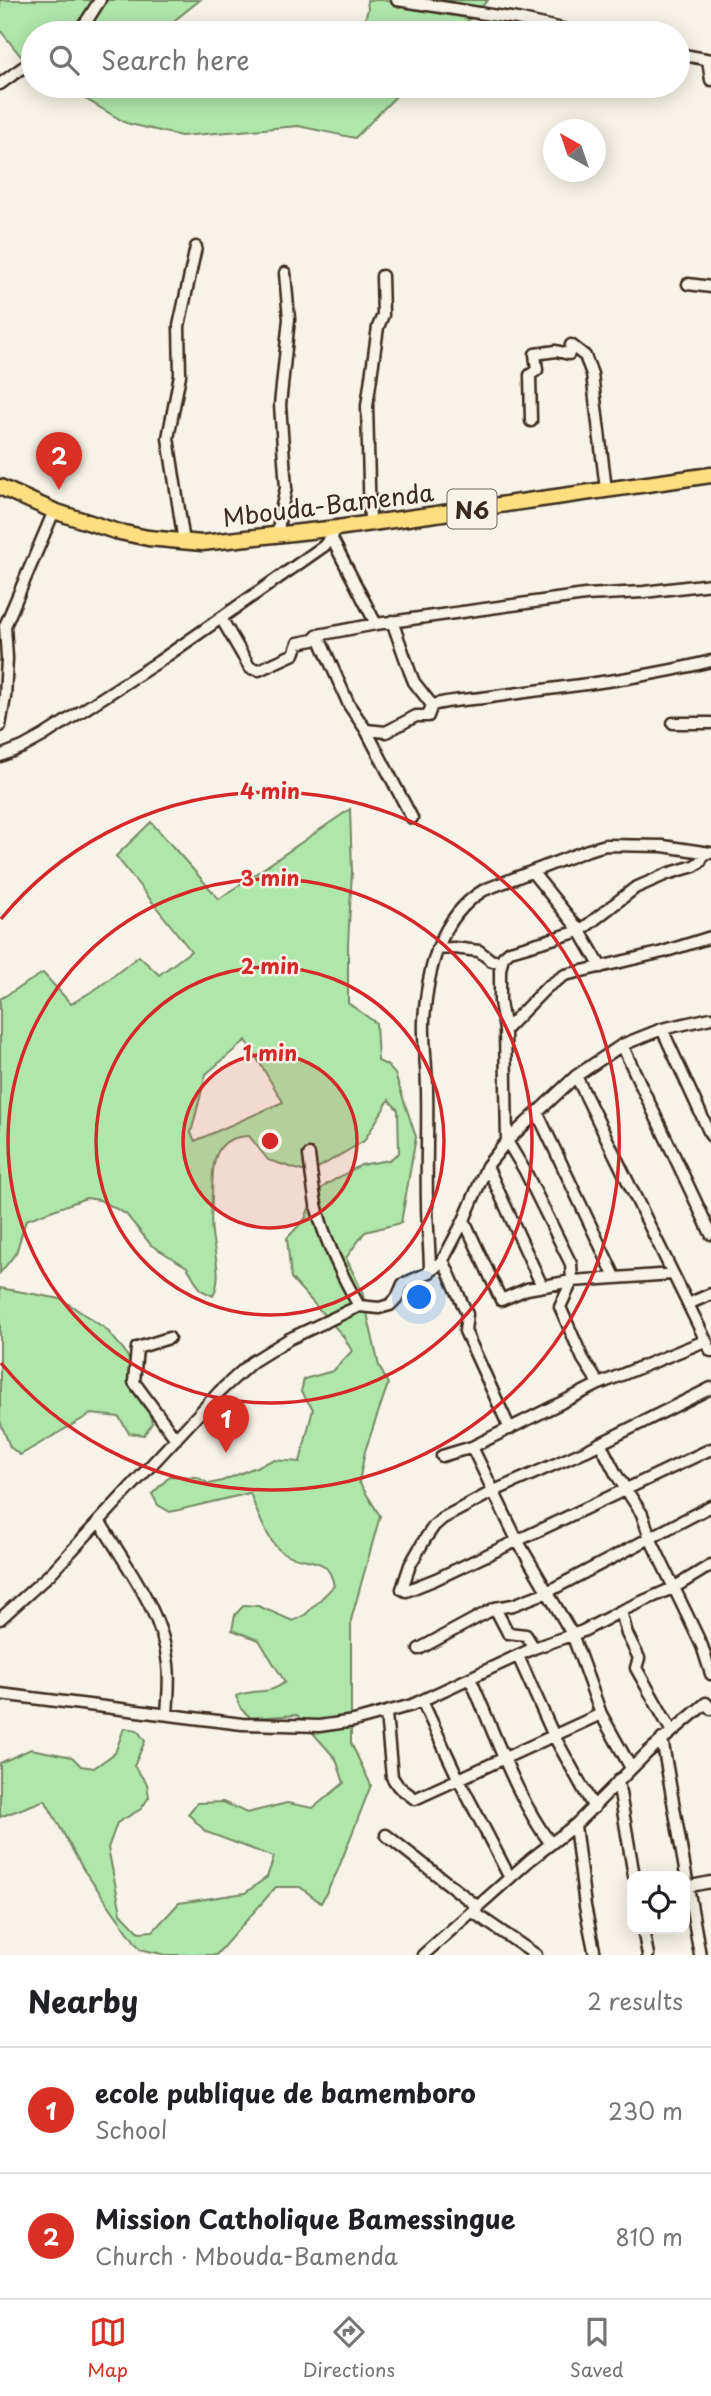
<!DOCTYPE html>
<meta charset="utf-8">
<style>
:root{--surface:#fff;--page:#f6f6f6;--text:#202124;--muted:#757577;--line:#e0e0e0;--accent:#d93025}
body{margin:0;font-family:"Playpen Sans",sans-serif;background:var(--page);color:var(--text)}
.controls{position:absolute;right:21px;bottom:21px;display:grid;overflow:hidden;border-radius:14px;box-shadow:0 4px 18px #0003}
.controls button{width:63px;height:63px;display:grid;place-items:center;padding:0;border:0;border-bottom:2px solid var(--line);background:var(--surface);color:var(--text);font:35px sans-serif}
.compass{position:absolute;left:543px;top:119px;width:63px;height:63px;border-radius:50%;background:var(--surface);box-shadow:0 4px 18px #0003;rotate:320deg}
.you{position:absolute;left:420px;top:1298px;width:24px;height:24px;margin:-18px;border:5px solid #fff;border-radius:50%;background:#1a73e8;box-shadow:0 0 0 10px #1a73e833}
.badge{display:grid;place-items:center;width:46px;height:46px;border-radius:50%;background:var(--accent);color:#fff;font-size:23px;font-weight:700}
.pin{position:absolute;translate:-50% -58px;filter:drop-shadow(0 2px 4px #0008)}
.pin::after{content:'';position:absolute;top:37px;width:24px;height:21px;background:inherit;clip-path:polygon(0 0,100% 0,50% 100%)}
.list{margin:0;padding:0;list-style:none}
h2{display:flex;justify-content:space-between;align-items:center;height:91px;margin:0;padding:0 28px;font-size:30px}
h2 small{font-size:23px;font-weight:400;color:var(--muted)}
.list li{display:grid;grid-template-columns:46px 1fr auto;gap:21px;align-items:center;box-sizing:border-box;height:126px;padding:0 28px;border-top:2px solid var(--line)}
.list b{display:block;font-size:26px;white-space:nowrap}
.list p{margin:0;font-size:23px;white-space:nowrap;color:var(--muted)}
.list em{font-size:23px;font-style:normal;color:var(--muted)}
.icon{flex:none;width:38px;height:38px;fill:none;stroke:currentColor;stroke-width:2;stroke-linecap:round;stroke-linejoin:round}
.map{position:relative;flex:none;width:711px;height:1955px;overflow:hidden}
.search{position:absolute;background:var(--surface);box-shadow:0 4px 18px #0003;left:21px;right:21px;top:21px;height:77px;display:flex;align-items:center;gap:18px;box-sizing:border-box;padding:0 24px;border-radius:38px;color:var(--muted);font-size:26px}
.sheet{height:343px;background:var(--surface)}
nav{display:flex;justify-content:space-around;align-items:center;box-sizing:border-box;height:98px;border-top:2px solid var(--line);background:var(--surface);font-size:19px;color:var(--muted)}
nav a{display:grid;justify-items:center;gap:4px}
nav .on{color:var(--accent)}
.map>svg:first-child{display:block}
.green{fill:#afe7aa;stroke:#758864;stroke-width:2;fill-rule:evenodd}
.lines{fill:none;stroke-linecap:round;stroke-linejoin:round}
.minor-casing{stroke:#3b2a1e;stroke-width:15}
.highway-casing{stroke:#3b2a1e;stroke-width:19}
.minor{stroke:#f7f3e8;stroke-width:10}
.highway{stroke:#fedf80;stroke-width:14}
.ring{fill:none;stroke:#d62828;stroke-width:3.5}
.labels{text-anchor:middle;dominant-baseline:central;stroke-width:5;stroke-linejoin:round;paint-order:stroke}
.shield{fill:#f7f3e8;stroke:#73665b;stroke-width:2}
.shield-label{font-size:23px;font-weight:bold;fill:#3b2a1e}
.street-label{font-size:24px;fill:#3b2a1e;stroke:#f7f3e8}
.centre{fill:#d62828;stroke:#f7f3e8;stroke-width:3.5}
.ring-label{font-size:21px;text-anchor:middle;font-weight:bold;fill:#d62828;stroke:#f7f3e8;stroke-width:5;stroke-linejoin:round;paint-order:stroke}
</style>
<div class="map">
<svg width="711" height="1955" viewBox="0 0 711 1955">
<rect width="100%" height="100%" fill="#f7f3e8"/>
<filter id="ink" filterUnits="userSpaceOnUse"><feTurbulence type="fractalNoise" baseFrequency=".0143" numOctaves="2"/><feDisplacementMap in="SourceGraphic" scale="14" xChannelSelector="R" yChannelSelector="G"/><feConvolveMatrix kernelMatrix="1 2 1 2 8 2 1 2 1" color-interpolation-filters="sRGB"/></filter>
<g filter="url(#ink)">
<path class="green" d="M 0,0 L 200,0 L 175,20 L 167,33 L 33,33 L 33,67 L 27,64 L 0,30 Z
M 367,0 L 488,0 L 456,33 L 361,33 L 368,9 Z
M 64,86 L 406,86 L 355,138 L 298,126 L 181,136 L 126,123 Z
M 350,809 L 352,871 L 348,944 L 348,1003 L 376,1023 L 378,1061 L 387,1065 L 395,1074 L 416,1137 L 401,1223 L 365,1232 L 346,1258 L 362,1291 L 379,1366 L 388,1384 L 365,1451 L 359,1482 L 380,1516 L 351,1620 L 351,1743 L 371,1785 L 337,1872 L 321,1903 L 300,1887 L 276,1887 L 216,1955 L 166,1955 L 140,1949 L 83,1869 L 45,1800 L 0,1817 L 0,1763 L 31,1749 L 72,1757 L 81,1766 L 94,1768 L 115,1753 L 124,1728 L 137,1730 L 145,1741 L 134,1766 L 147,1784 L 149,1797 L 141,1809 L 117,1823 L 108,1848 L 121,1913 L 139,1932 L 153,1931 L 179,1903 L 245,1893 L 267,1877 L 274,1857 L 206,1832 L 188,1814 L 197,1803 L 223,1802 L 247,1813 L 287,1803 L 313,1808 L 344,1783 L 336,1759 L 297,1715 L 251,1718 L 241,1709 L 236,1696 C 256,1688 268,1696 285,1682 L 259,1640 L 232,1630 L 235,1615 L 244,1605 L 258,1606 L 293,1621 L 305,1615 L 334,1586 C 328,1552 304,1566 282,1552 C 269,1544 255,1508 250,1493 L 170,1512 L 158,1505 L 152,1494 L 170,1476 L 197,1477 L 209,1484 L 222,1481 L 273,1460 L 300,1462 L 313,1409 L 301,1392 L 304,1379 L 333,1371 L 352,1351 L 344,1337 L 291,1278 L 287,1238 L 305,1219 L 314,1195 L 327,1184 L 361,1165 L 389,1160 L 399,1153 L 398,1110 L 389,1100 L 364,1141 L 316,1169 L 302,1171 L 268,1160 L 249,1136 C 211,1137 213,1165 212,1195 C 212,1207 210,1220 212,1233 C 214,1254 223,1276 213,1296 L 201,1290 L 187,1267 L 151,1245 L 126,1214 L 100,1200 L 86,1198 L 26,1220 L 16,1253 L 0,1273 L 0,999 L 43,973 L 71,1004 L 99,987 L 139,956 L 159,975 L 191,951 L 116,856 L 151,822 L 219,899 ZM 246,1040 L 283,1102 L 195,1141 L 191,1133 L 206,1074 Z
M 0,1288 L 61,1299 L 106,1329 L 124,1350 L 142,1384 L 152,1423 L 144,1435 L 129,1433 L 119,1417 L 91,1414 L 20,1455 L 10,1447 L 0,1421 Z"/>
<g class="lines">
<defs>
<path id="minor" d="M 397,0 L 517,19 L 581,33
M 74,33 L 86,22 L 100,0
M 678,54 L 711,60
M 708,60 L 711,80
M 0,84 L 33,60
M 688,284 L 711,287
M 531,421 L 530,375 L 537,370 L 535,354 L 556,351 L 569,354 L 571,345 L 585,356 L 592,374 L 606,489
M 370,523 L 367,406 L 378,327 L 383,315 L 382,276
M 278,534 L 280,515 L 286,488 L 280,405 L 289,319 L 285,273
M 331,537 L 376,624 L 585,595 L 644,592 L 711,584
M 184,542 L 168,438 L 180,375 L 179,326 L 196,247
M 221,618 L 250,668 L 259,670 L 294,654 L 298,643 L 313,640 L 318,635 L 376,624
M 392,621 L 410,672 L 414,682 L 432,705 C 453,699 475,700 497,696 C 568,686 641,679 711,661
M 318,635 L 349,705 L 366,730 L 412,818
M 673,723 L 711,723
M 0,726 L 5,697 L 7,658 L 5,626 L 54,511
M 366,730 L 386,732 L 416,716 L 428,716 L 432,705
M 0,756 L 23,747 L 43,736 L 158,662 L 324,546 L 333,535
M 533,873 L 580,931 L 601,967
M 437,949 L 454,948 L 479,951 L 492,961 L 502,961
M 662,1029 L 711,1136
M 505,1030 L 547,987 L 565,975 L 663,952 L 711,937
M 622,1045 L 711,1234
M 576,1076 L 711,1351
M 537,1112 L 615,1277
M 309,1155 C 311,1171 313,1188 316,1204 C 324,1240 341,1274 359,1306
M 487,1166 L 542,1286
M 464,1220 L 501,1300 L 527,1289 L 572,1281 L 673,1274
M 443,1260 L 467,1314 L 465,1331 L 510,1429
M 430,1272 C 430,1249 427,1226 427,1203 C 426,1165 428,1128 427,1090 C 427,1067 423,1044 424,1021 C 427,972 439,917 484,890 L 588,850 L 606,845 L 663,846 L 710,853
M 688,1304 L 711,1294
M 169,1338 L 137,1348 L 134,1382 L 176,1439
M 599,1384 L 583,1359 L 560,1307 L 572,1281 L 571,1264 L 525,1171 L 507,1141 L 505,1030 L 500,1002 L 500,970 L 503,957 L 510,951 L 580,931 L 635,888 L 667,874 L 694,866 L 700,862 L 704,853
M 711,1388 L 585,1451 L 494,1491 L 443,1518 L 434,1526 L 425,1539 L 410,1565 L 402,1589 L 406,1591 L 436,1579 L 711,1449
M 600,1443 L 616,1474 L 642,1514 L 650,1538 L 702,1646 L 711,1674
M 472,1447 L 517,1540 L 572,1634 L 601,1714 L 631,1768
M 442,1456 L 472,1447 L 599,1384 L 705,1341
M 100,1522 C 126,1566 163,1612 168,1664 C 170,1681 168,1698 167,1714
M 495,1608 L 508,1633 L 526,1635 L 534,1648
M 621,1611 L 627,1634 L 639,1658 L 636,1668 L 671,1730
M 0,1619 L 50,1574 L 220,1391 L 252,1362 L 289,1339 L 359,1306 L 379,1308 L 390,1305 L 397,1298 L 403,1284 L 430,1272 L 443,1260 L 464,1220 L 487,1166 L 507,1141 L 576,1076 L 622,1045 L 662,1029 L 711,1018
M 419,1649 L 495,1608 L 513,1605 L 547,1592 L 711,1506
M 518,1656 L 554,1736 L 594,1808
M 470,1678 C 494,1731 516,1798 551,1844
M 0,1694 L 242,1724 L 319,1726 L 354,1721 L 412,1705 L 534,1648 L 583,1631 L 621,1611 L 675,1587 L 711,1565
M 422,1701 L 459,1780 L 510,1878
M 386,1714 L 392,1777 L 398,1786 L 415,1799 L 601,1714
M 662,1739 L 700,1955
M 618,1781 L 634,1876
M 575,1825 L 585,1906 L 595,1955
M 386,1835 L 478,1907
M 685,1887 L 711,1882
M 473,1912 L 536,1955
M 643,1929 L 648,1955
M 423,1955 L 530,1860 L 575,1825 L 648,1752 L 706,1703 L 711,1709"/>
<path id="highway" d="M 0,487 L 54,511 L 115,531 L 148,538 L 202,543 L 337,528 L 711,475"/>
</defs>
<use href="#minor" class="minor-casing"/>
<use href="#highway" class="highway-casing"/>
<use href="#minor" class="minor"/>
<use href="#highway" class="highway"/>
</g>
</g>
<circle cx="270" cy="1141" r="87" fill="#d62828" fill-opacity=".12"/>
<g class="ring">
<circle cx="270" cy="1141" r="87"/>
<circle cx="270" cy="1141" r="174"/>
<circle cx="270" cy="1141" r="262"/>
<path d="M1 919A349 349 0 1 1 1 1363"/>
</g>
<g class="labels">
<rect class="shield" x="447.5" y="489.5" width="49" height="39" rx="5"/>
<g class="shield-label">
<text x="472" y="509">N6</text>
</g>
<g class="street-label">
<text transform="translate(328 504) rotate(-7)">Mbouda-Bamenda</text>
</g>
</g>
<circle cx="270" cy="1141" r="10" class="centre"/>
<g class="ring-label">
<text x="270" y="799">4 min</text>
<text x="270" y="886">3 min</text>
<text x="270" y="974">2 min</text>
<text x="270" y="1061">1 min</text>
</g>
</svg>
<div class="controls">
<button><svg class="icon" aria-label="locate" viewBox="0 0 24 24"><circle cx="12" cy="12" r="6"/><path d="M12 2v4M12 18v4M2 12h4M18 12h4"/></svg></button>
</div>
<svg class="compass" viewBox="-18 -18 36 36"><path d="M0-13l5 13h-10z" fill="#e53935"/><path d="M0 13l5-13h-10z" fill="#757577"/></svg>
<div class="you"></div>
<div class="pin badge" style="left:226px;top:1453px">1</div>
<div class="pin badge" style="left:59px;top:490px">2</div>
<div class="search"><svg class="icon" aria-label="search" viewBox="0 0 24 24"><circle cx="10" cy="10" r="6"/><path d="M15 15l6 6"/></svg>Search here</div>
</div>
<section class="sheet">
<h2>Nearby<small>2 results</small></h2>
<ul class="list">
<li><span class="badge">1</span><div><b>ecole publique de bamemboro</b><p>School</p></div><em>230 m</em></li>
<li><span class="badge">2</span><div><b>Mission Catholique Bamessingue</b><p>Church · Mbouda-Bamenda</p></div><em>810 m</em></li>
</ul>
</section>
<nav>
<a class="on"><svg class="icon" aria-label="map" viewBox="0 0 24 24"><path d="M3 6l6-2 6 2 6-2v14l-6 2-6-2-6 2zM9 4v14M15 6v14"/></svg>Map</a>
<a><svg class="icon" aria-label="directions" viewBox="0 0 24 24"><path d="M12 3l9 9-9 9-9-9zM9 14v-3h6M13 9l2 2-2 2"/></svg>Directions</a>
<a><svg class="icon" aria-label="saved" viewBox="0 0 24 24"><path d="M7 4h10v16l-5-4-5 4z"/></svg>Saved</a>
</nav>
